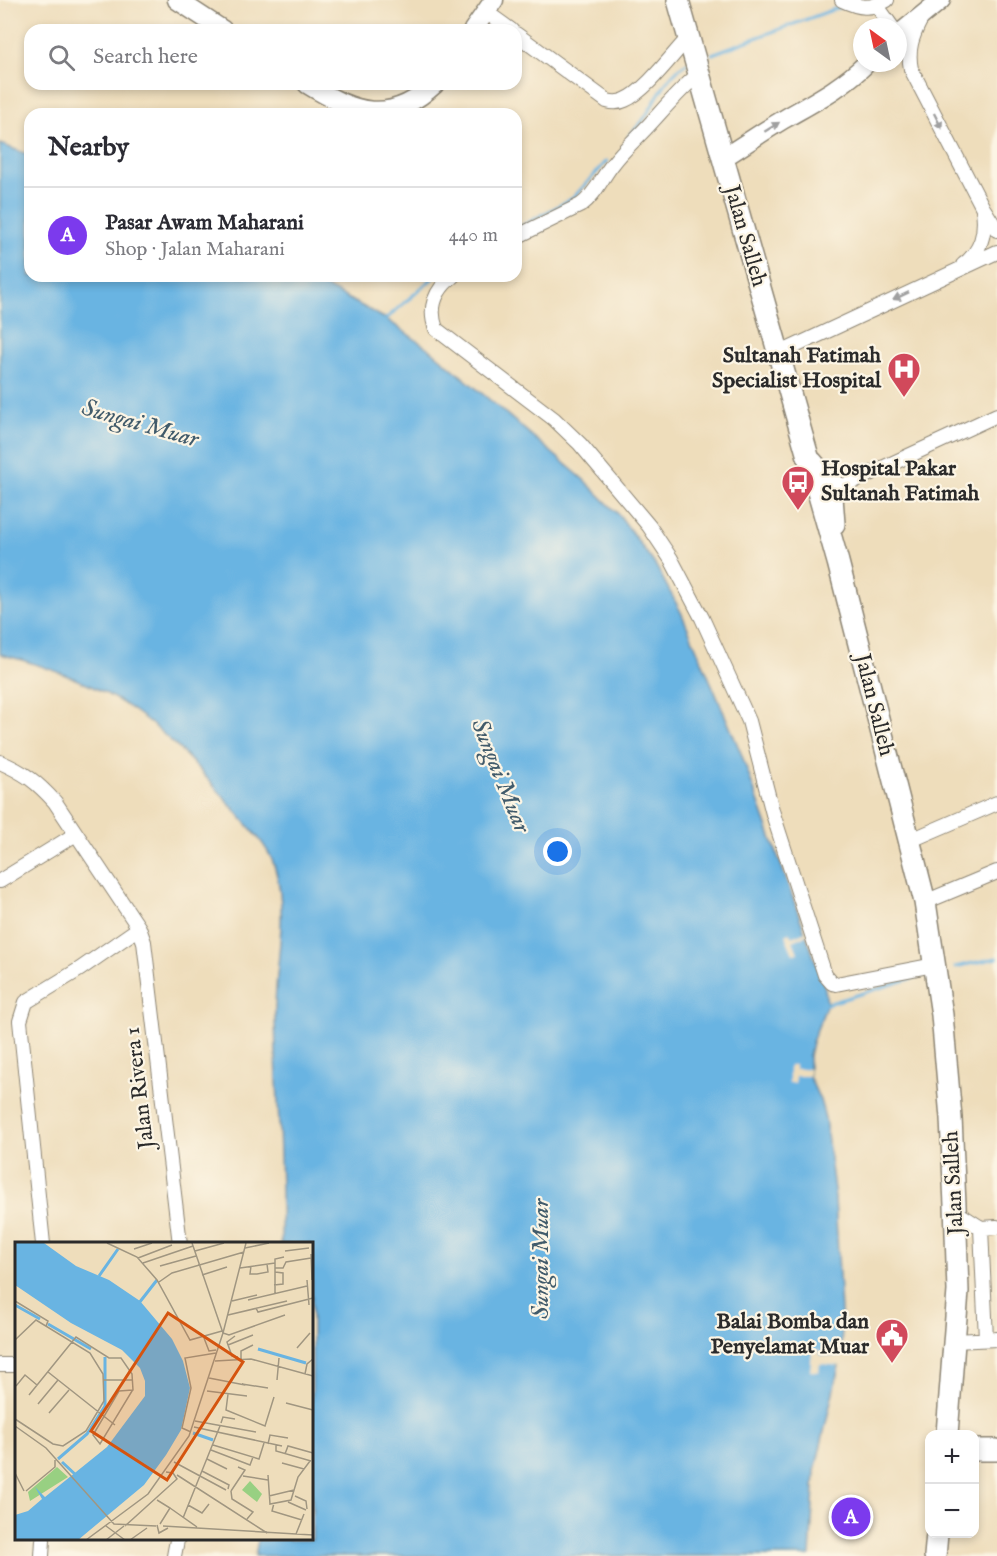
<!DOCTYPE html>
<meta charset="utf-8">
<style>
:root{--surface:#fff;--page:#f7f7f7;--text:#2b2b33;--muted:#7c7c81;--line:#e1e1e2;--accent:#7c3aed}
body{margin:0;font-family:"IM FELL English",serif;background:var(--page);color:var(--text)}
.controls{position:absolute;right:18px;bottom:18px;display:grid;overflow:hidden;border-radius:12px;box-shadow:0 3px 9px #0003}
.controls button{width:54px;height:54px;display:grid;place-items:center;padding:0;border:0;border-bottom:2px solid var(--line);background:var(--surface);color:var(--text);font:30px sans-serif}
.compass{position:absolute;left:853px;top:18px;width:54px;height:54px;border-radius:50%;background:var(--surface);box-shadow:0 3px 9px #0003;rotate:327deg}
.you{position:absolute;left:558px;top:852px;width:21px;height:21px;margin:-15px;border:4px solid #fff;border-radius:50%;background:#1a73e8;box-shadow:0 0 0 9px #1a73e833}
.badge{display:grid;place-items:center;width:39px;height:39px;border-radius:50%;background:var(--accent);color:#fff;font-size:20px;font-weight:700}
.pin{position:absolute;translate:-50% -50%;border:3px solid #fff;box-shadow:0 2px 6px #0006}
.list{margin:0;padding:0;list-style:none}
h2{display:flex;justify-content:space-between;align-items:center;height:78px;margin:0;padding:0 24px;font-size:26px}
h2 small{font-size:20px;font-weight:400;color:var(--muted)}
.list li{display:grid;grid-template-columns:39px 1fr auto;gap:18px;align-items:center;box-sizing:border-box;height:96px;padding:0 24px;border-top:2px solid var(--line)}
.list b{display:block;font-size:22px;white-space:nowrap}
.list p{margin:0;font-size:20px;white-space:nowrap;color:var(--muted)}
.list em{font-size:20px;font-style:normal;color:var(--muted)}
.icon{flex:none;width:33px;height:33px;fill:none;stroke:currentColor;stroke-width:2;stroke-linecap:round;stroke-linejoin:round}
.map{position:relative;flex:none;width:997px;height:1556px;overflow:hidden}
.search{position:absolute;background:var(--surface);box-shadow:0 3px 9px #0003;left:24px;top:24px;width:498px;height:66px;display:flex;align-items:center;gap:15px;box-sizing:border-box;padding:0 21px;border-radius:18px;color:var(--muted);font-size:22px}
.panel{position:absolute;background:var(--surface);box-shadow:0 3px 9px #0003;left:24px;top:108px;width:498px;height:174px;border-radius:18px}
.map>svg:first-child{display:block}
.water{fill:#69b4e2;stroke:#4a7086;stroke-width:1.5}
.pier{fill:#edb}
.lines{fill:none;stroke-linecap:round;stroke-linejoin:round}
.stream{stroke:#69b4e2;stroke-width:3}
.street-casing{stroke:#8c8473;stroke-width:16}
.secondary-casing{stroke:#8c8473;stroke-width:21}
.primary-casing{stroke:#8c8473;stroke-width:24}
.street{stroke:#fff;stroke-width:14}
.secondary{stroke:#fff;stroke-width:18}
.primary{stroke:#fff;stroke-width:21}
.oneway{fill:#a0a0a0}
.labels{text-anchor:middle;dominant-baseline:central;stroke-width:4.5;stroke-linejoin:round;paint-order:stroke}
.street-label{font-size:22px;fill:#2b2b2b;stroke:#fcf5e5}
.poi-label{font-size:22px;font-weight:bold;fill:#2b2b2b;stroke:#fcf5e5;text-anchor:end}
.water-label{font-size:24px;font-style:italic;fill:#415b6b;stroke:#fcf5e5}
.inset-river{fill:none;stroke:#69b4e2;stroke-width:3}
.inset-road{fill:none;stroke:#a09681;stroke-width:1.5}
.view{fill:#d5540f;fill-opacity:0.15;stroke:#d5540f;stroke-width:3}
.inset-edge{fill:none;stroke:#2b2b2b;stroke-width:3}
</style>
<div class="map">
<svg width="997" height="1556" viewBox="0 0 997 1556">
<rect width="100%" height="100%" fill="#fcf5e5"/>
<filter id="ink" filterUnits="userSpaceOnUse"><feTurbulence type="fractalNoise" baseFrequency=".0167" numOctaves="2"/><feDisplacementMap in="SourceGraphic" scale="12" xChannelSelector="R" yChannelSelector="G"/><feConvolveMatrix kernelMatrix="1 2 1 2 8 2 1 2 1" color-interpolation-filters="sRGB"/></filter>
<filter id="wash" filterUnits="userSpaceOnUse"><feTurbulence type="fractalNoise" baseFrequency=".008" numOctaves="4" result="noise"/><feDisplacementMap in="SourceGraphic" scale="24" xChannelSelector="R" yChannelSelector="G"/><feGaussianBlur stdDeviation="1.35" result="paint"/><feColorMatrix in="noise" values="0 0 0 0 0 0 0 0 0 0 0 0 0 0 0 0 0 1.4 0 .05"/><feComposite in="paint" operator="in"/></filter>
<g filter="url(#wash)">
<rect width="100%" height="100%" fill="#edb"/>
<path class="water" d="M 0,144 L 30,155 L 30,276 L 306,276 L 386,319 L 432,351 L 583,479 L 620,516 L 656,566 L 681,612 L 741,753 L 825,988 L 827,1004 L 812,1042 L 809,1056 L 809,1076 L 820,1100 L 825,1118 L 835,1198 L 842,1330 L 839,1366 L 815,1471 L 810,1556 L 255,1556 L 258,1540 L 312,1540 L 312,1244 L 281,1244 C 283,1167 276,1090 275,1012 C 275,965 289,914 275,868 C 269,846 248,826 234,809 C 203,773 172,737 133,710 C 94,683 47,666 0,654 Z"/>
<path class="pier" d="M 806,931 L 807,935 L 793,941 L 798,953 L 793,954 L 785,935 L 789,933 L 792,937 Z
M 789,1065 L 795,1065 L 795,1069 L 809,1069 L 809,1076 L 795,1076 L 795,1083 L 789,1083 Z
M 812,1350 L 820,1350 L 820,1355 L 843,1357 L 842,1366 L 820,1364 L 819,1372 L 810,1371 Z"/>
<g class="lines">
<path class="stream" d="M 712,54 L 843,6
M 629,136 C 634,130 641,124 645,117 C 657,99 667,74 687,63
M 516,229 L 573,198 L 607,161
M 386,319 L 435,276
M 955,967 L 997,958
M 827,1004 L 923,975"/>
</g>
</g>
<g filter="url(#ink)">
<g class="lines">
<defs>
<path id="street" d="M 842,0 C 859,8 870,10 887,0
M 877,6 L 892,27
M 486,12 L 511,30
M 921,19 C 912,36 907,50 911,69 L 983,208 L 997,230
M 516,34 L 607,101 C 614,103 619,103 625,100 C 645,92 673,54 689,37
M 516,237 L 581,205 C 595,195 601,179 612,165 C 622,151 635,140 647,127 C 664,109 679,90 699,74
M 963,265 C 982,251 986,232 983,210
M 453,276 C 435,290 428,308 436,329 L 554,419 L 580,444 L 649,526 L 671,559 L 702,618 L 749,721 L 773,814 L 825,975 L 832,983 L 836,984 L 934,965
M 778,354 L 997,252
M 839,488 L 997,415
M 0,762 C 25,773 37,782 55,802 L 139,928 L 144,942 L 180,1244
M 909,841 L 997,803
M 0,881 L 76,834
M 925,902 L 997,872
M 956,1212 L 981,1228 L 997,1227
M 981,1228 L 986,1339
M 43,1244 L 20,1021 L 26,1002 L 80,969 L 139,928
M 954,1341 L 997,1339
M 0,1365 L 16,1365
M 42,1556 L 43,1540
M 174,1556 L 177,1540"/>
<path id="secondary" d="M 177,0 L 223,30
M 473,30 L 494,0
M 898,35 L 941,0
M 307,84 C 354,113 390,126 435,84
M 723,158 C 744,145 765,130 786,118 C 817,100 841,88 867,63"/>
<path id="primary" d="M 678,0 L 838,562 L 925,902 L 942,1015 L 951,1118 L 955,1205 L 958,1291 L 947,1434
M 812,462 L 829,482 L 839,488 L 832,497 L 834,524
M 974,1450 L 997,1450
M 935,1556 L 937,1534"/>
</defs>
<use href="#street" class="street-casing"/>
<use href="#secondary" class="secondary-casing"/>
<use href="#primary" class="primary-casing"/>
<use href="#street" class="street"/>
<use href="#secondary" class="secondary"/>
<use href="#primary" class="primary"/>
</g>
<defs><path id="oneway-solid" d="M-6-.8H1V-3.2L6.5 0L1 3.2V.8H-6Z" transform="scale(1.5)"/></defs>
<g class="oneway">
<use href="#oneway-solid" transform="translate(938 121) rotate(63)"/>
<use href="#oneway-solid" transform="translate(772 127) rotate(-32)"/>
<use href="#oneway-solid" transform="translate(901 296) rotate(155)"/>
</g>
</g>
<defs>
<symbol id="hospital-pin" viewBox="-11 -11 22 30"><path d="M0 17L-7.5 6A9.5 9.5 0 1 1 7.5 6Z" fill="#d1495b" stroke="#fcf5e5"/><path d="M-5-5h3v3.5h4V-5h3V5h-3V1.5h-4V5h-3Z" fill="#fff"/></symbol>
<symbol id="bus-pin" viewBox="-11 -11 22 30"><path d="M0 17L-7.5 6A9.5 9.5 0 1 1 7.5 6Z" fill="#d1495b" stroke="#fcf5e5"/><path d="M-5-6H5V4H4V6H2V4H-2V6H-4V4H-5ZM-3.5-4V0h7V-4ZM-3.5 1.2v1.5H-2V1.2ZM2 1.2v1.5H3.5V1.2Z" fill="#fff"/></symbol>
<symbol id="civic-pin" viewBox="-11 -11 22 30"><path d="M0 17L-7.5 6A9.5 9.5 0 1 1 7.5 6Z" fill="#d1495b" stroke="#fcf5e5"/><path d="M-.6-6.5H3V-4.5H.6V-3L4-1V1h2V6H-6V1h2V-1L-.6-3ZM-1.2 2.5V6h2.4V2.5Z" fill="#fff"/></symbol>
</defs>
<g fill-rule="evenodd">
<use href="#hospital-pin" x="885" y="350" width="38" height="52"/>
<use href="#bus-pin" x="779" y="463" width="38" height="52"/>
<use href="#civic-pin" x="873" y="1316" width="38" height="52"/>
</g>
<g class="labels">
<g class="street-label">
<text transform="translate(745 236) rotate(74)">Jalan Salleh</text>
<text transform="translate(874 705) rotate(76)">Jalan Salleh</text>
<text transform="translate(140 1088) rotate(-97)">Jalan Rivera 1</text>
<text transform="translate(954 1183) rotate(-93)">Jalan Salleh</text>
</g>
<g class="poi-label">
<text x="881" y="356">Sultanah Fatimah<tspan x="881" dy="25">Specialist Hospital</tspan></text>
<text x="821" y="469" text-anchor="start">Hospital Pakar<tspan x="821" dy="25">Sultanah Fatimah</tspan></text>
<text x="869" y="1322">Balai Bomba dan<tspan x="869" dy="25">Penyelamat Muar</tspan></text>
</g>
<g class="water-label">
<text transform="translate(140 424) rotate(16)">Sungai Muar</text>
<text transform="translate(500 776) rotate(68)">Sungai Muar</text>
<text transform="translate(541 1259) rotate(-90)">Sungai Muar</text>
</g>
</g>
<g transform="translate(15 1242)">
<rect width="298" height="298" fill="#edb"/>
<path d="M 42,225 L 53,235 L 15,259 L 13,250 ZM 235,239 L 247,252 L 242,260 L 227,248 Z" fill="#98d082"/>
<path d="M 0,1 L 29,1 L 61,24 L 94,38 L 125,59 L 157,97 L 168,119 L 175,146 L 166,188 L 151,213 L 129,243 L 63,298 L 0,298 L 0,273 L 13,269 L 27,257 L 20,245 L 30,255 L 92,205 L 130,154 L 130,139 L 125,126 L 107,108 L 56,81 L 0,43 Z" fill="#69b4e2"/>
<path class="inset-river" d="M 84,34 L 103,7M 124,61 L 142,38M 0,63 L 25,77M 33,82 L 76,107M 243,107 L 291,121M 178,191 L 198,198M 43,217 L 72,192 L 90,164 L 90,115M 47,220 L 62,234"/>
<path class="inset-road" d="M 92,1 L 122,15 L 142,38 L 175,98 L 207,89M 177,1 L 208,91M 230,6 L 254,1M 119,7 L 137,1M 180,9 L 209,1M 270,9 L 294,6M 296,12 L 297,38M 123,16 L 157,3M 128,21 L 178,4M 145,24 L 181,14M 236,24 L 235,32 L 242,32 L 253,30 L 252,22M 225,26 L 260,21M 260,26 L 268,26 L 271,20 L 296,16M 187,33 L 212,25M 292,38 L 294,63M 144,40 L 157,31 L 229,10M 259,43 L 268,42 L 268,31 L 260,30M 260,52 L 260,17 L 269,15M 233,58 L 292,44M 0,59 L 33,79 L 31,84M 217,59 L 242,53M 241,66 L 243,70 L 298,56M 213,73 L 272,59M 208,91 L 214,93 L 270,73M 220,94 L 212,100 L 217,114 L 223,115M 189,96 L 194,109 L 201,108M 0,98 L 21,78 L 75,111 L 88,132 L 89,159 L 71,189 L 48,204 L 38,202 L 0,177M 213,103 L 238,93M 282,106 L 295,91M 226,117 L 226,109 L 238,103M 200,119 L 236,117 L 298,134M 33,130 L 100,183M 290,132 L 292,122 L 298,117M 194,136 L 230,143M 88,138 L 118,138M 262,138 L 264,116M 227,142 L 253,146M 1,144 L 10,133 L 22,143M 192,149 L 232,154M 213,152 L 211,168 L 250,184 L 259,155M 14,153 L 61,95 L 94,116 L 106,116 L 117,132 L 118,148 L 117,149 L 85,202 L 78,193 L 104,149 L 118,148M 271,161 L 298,168M 23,162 L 43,138M 34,171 L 54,148M 180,179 L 241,190M 206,181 L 208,175 L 220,177M 0,184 L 31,206 L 99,282 L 141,284M 179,185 L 267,204M 176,190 L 167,186 L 176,146 L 170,116 L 201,111M 253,202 L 255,193 L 273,196M 198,203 L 244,217 L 249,201M 261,203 L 261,209 L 296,219M 196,208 L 235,223 L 238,215M 270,212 L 273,204 L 298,211M 192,217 L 212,227M 159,220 L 211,248M 267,221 L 289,227M 187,229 L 214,243 L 213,247M 0,231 L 9,249M 162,233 L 252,291M 253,233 L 255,262 L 276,258 L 283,235 L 295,219M 228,234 L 253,238M 11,249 L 40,225 L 40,218M 216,249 L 217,257 L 238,270 L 232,277M 216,249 L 230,228 L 223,225M 254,254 L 279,248M 280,254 L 291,259 L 292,267M 142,258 L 155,266 L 145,282M 273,260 L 291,268M 259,261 L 257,269 L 287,278M 173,263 L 187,271 L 194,262M 155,266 L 182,285M 168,276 L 205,184M 94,281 L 133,252 L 174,194 L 208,91 L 231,1M 142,283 L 144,291 L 153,286M 91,284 L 110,298M 110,284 L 162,237 L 158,231 L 151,230M 148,284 L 298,293M 281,292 L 289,272M 71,298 L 94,281M 91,298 L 109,284M 115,298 L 132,286"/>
<path class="view" d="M 153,71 L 228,120 L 152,238 L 76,189 Z"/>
<rect width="298" height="298" class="inset-edge"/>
</g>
</svg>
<div class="controls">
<button>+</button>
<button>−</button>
</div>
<svg class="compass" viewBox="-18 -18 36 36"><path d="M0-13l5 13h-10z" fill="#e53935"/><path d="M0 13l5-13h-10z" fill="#7c7c81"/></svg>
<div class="you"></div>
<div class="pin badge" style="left:851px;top:1517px">A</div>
<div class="search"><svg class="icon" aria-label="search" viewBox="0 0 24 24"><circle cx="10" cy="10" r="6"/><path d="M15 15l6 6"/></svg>Search here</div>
<section class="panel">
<h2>Nearby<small></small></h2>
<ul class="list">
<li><span class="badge">A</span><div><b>Pasar Awam Maharani</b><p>Shop · Jalan Maharani</p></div><em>440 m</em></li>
</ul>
</section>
</div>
